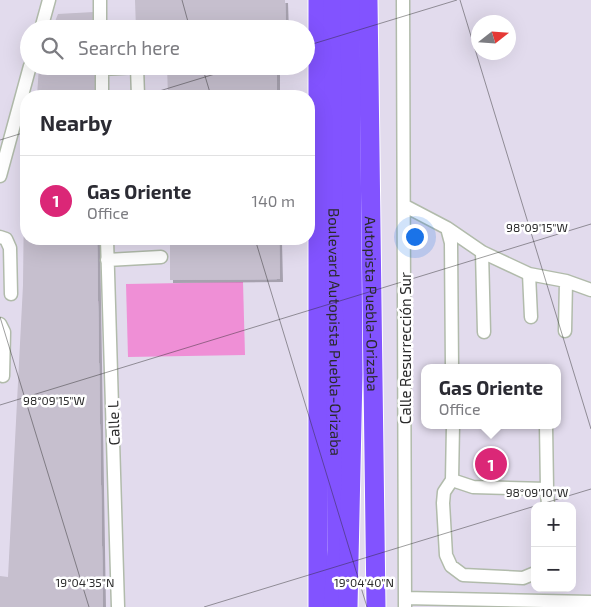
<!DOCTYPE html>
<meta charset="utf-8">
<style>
:root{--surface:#fff;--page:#f7f7f7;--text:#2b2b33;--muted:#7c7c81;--line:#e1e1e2;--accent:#db2777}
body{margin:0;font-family:"Exo 2",sans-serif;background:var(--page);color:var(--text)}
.controls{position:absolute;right:15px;bottom:15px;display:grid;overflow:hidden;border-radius:10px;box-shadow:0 5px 20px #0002}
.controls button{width:45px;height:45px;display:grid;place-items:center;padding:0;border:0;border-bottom:1px solid var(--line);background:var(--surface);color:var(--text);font:25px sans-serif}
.compass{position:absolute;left:471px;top:15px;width:45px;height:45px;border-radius:50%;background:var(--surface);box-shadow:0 5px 20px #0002;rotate:73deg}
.you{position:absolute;left:414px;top:236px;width:18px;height:18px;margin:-12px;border:4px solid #fff;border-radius:50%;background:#1a73e8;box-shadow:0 0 0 8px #1a73e833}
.badge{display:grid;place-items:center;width:32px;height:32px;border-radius:50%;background:var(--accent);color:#fff;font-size:16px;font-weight:700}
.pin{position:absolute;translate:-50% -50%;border:2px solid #fff;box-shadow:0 1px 5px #0006}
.popup{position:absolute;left:421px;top:364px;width:140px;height:65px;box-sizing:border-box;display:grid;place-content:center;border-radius:10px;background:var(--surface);filter:drop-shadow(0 1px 4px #0005);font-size:16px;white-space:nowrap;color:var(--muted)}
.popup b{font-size:19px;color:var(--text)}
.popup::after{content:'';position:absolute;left:50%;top:100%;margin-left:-10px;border:10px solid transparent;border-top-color:var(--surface)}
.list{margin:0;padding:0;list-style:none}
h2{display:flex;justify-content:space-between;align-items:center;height:65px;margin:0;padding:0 20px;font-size:21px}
h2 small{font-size:16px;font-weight:400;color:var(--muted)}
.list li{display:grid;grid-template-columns:32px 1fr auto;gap:15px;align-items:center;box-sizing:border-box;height:90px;padding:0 20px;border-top:1px solid var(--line)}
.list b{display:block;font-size:19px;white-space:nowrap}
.list p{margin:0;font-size:16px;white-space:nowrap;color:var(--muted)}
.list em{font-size:16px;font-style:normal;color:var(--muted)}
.icon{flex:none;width:28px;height:28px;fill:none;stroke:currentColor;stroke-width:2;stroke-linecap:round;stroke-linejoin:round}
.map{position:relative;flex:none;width:591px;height:607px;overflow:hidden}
.search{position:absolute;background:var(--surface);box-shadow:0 5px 20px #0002;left:20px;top:20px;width:295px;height:55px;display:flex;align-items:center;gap:12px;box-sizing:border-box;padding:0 18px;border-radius:28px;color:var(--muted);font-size:19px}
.panel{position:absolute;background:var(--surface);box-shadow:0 5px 20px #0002;left:20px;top:90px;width:295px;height:155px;border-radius:20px}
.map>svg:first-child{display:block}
.pitch{fill:#ef8fd6}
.building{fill:#c6bfce;filter:url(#shadow)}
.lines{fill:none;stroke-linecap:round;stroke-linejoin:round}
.minor-casing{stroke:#b1bbab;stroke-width:15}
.highway-casing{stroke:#fff;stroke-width:21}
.minor{stroke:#fff;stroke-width:12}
.highway{stroke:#8253ff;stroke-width:19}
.ticks{fill:none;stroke:#2a2a2a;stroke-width:1;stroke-opacity:0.45}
.labels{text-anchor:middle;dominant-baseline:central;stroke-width:5;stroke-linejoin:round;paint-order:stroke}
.street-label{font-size:15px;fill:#2a2a2a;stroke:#fff}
.ticks-label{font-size:12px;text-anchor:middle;fill:#2a2a2a;stroke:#fff;stroke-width:5;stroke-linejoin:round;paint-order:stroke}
</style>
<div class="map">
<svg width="591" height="607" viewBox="0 0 591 607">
<defs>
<filter id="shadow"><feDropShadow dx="3" dy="3" stdDeviation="0" flood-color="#0004"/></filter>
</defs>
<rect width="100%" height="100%" fill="#e2dbed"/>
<path class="pitch" d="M 243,282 L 245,355 L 128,357 L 126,284 Z"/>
<path class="building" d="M 135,0 L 285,0 L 286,29 L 136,29 Z
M 94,12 L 94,29 L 52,29 L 58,14 Z
M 39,66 L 95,66 L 95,96 L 37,96 Z
M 167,66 L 277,66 L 277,96 L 168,96 Z
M 25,116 L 26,239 L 97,239 L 103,607 L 0,607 L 0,576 L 8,577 L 23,285 Z
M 170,239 L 279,239 L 280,279 L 170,280 Z"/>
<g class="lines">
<defs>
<path id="minor" d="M 100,0 L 100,29
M 403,0 L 405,607
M 41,29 L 49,0
M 102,66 L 102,96
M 102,69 L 137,67 L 138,96
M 0,176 L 30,66
M 405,206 L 447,228 L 451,243 L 452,368
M 447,228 L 482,252 L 484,332
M 0,237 L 6,239 L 10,248 L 11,294
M 107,239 L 118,607
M 482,252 L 529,274 L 531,317
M 107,260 L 161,257
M 529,274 L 566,281 L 591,290
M 0,324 L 4,332 L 3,376
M 565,331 L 566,281
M 453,425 L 452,480 L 473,487 L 547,489 L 546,425
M 452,480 L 444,492 L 443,503 L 446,555 L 451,566 L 463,575 L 523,578 L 535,573
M 547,489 L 548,506
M 405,598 L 591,602"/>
<g id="highway">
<path d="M 318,0 L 318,607"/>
<path id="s1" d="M 333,0 L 337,550 L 333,607"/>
<path id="s2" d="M 368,0 L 376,607"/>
<path d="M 348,607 L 353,374 L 350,0"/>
</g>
</defs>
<use href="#minor" class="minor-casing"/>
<use href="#highway" class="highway-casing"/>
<use href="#minor" class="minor"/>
<use href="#highway" class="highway"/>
</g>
<path class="ticks" d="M 182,0 L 190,29M 460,0 L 591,429M 306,46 L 457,0M 202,66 L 211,96M 143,96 L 241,66M 0,140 L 26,132M 255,239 L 367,607M 0,317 L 89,607M 0,405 L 591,224M 535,506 L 591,489M 204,607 L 535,506"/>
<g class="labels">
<g class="street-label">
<text stroke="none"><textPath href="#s2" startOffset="304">Autopista Puebla-Orizaba</textPath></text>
<text stroke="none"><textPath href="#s1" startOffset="332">Boulevard Autopista Puebla-Orizaba</textPath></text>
<text transform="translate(405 348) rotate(-90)">Calle Resurrección Sur</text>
<text transform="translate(113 423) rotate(-92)">Calle L</text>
</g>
</g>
<g class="ticks-label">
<text x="537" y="232">98°09'15"W</text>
<text x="54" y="405">98°09'15"W</text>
<text x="537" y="497">98°09'10"W</text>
<text x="85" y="587">19°04'35"N</text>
<text x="364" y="587">19°04'40"N</text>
</g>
</svg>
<div class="controls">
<button>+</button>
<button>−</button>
</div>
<svg class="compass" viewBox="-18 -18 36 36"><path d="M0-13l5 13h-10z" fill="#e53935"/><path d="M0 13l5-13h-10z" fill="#7c7c81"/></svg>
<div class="you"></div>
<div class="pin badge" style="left:491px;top:464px">1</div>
<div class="popup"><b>Gas Oriente</b>Office</div>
<div class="search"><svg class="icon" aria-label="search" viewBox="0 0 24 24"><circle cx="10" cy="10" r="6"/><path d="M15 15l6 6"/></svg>Search here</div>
<section class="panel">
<h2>Nearby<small></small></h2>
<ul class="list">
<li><span class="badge">1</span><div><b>Gas Oriente</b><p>Office</p></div><em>140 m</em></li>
</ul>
</section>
</div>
